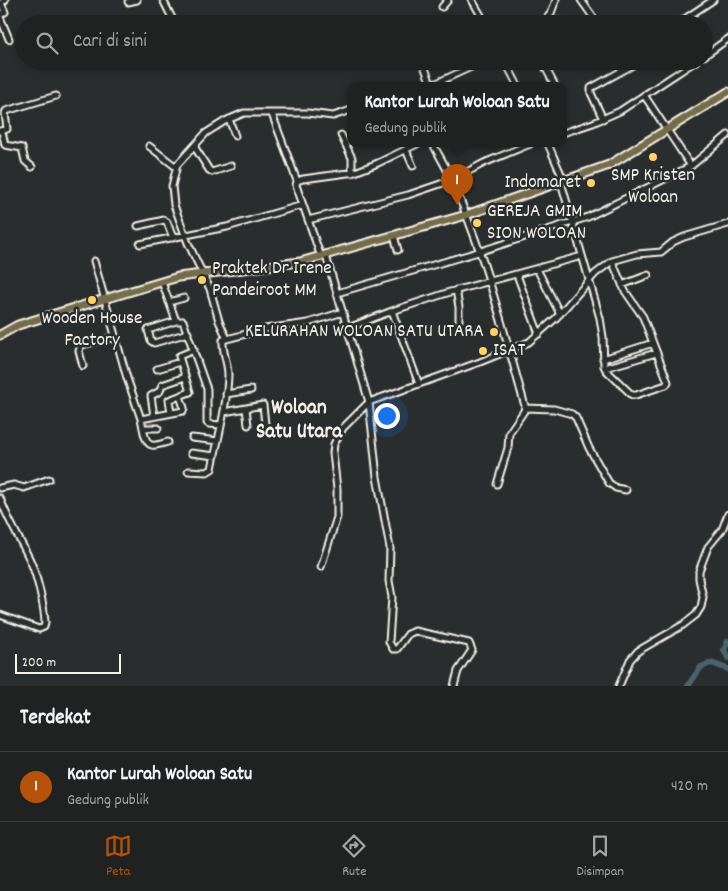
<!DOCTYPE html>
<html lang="id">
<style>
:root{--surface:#202222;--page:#2d2f2f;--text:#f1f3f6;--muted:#a2a4a5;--line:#3d3f40;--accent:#b45309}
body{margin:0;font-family:Dekko,sans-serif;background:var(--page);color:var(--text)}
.scale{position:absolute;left:15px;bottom:12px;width:106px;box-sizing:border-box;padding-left:5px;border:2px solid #f4f1e8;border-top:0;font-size:14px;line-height:18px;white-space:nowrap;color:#f4f1e8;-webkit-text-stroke:4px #2a2d2e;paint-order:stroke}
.you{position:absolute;left:386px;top:415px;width:18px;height:18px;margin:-12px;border:4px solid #fff;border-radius:50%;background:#1a73e8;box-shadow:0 0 0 8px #1a73e833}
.badge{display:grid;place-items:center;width:32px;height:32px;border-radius:50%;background:var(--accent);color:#fff;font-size:16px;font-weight:700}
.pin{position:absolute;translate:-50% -41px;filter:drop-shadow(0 1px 2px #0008)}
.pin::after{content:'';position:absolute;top:26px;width:18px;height:15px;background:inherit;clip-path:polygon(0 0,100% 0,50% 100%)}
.popup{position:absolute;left:347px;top:82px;width:220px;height:65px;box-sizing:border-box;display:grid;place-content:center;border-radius:10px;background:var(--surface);filter:drop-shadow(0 1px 4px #0005);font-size:16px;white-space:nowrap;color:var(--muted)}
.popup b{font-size:19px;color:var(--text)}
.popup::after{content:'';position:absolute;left:50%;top:100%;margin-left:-10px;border:10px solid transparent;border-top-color:var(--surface)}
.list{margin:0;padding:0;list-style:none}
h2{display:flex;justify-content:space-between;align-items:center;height:65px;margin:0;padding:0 20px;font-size:21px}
h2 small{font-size:16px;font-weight:400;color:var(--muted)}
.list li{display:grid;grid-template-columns:32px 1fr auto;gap:15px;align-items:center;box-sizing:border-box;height:70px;padding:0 20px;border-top:1px solid var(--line)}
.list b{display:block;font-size:19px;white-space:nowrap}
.list p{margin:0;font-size:16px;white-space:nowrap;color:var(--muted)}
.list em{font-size:16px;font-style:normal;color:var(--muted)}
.icon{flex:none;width:28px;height:28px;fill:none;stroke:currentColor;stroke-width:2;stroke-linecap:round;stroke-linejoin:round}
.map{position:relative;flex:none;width:728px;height:686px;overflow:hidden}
.search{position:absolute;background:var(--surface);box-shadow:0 2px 8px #0003;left:15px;right:15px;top:15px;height:55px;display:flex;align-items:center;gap:12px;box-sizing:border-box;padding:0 18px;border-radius:28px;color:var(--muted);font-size:19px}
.sheet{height:135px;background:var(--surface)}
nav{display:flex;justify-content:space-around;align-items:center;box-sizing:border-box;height:70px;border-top:1px solid var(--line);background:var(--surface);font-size:14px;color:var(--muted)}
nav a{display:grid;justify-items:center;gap:2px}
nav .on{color:var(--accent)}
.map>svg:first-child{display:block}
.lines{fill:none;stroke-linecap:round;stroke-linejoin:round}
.river{stroke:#4a646e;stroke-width:6}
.minor-casing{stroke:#f4f1e8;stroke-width:9}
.major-casing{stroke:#f4f1e8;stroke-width:11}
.minor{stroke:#2a2d2e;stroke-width:5}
.major{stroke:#746c4b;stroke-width:7}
.poi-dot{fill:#ffd166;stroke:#2a2d2e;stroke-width:2}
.labels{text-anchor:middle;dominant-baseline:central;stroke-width:5;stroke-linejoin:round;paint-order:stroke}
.poi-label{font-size:19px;fill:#f4f1e8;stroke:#2a2d2e;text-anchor:start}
.quarter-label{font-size:21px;font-weight:bold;fill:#f4f1e8;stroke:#2a2d2e}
</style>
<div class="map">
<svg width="728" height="686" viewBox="0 0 728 686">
<rect width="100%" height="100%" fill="#2a2d2e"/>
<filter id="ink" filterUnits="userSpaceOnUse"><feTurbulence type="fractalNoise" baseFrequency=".02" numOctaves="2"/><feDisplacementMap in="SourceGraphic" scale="10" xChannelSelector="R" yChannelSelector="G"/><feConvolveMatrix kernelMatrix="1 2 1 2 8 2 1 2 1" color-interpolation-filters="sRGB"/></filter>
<g filter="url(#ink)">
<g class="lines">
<path class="river" d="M 728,641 L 724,650 L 728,658
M 688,686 L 701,667 L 711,663 L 728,669"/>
<defs>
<path id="minor" d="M 163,0 L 175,24
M 472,0 L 486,24
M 581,0 L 598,24
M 128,2 L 137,0
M 442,7 L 448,0
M 0,15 L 5,12 L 1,3 L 5,0
M 0,17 L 9,39
M 549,21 L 561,21 L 565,24
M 542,24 L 551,13 L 556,0
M 677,24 L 713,0
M 704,56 L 728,39
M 422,61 L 432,86
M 505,61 L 518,86
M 542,61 L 555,86
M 430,86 L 484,61
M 644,95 L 691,166
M 272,114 L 297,181
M 229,119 L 235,136
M 603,119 L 591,93 L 591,88 L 640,61
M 0,131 L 7,129 L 5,113 L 6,111 L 56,96
M 2,131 L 5,145 L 22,148 L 25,161 L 32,167
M 563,133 L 593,123 L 620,111 L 696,61
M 341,135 L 352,158 L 352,173
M 433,144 C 439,156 447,168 452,181 C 484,251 504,332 525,406 L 524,411 L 509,433 L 508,448 L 497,484
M 548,144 L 564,181
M 149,146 L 176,167
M 194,146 L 209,170 L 212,172 L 231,166
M 406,150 L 413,166
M 561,182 L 600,318 L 603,337 L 604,366 L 606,370 L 632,395 L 636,395 L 666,385 L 668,382 L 643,317 L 625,291 L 612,261
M 308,220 L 408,195 L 452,180 L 484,163 L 530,144
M 138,226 L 164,220 L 167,222 L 173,238
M 394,236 L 398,250
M 140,244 L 227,227 L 303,205
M 326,256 L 369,402 L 377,477 L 390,548 L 389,581 L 392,597 L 389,642 L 393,649 L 397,649 L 408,634 L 415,631 L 469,643 L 472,650 L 458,671 L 454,686
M 321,257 L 296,185 L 297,181 L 303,179 L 355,172 L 378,163 L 417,144
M 94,261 L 127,378 L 141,419
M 537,269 L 560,314
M 517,275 L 539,334
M 162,282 L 176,321
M 622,285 L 648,275
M 456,290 L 459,307 L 459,320
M 337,293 L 478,252 L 588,217 L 691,166 L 728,135
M 169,302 L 184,298
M 392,311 L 419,384
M 348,328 L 392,311 L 450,292 L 582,256
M 188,333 L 154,343 L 151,341 L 148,330 L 176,321 L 183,321 L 207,389 L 207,423 L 209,424 L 221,425
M 227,339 L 219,321 L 210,289 L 188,243 L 174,205 L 172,186 L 177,165 L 206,133 L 225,121 L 244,113 L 308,113 L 333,116 L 351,110
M 603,359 L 653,343
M 83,366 L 79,351 L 81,345 L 115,337
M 605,368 L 656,353
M 157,369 L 180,362
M 226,394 L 251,390
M 246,408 L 248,425
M 525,408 L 554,409 L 572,414 L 576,418 L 589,448 L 609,483 L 616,488 L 626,490
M 224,412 L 263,405 L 265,424
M 171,413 L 169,400 L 190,392 L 179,356 L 194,350
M 154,416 L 151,396 L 160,391 L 162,385 L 185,377
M 143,428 L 158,428
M 192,438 L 218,441
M 168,442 C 164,443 156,446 152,445 C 144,444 143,425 141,419 L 183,411 L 184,408 L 180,396
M 191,453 L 215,456
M 188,471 L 207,472 L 212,469 C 218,437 227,407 228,375 C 228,363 222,351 223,340 L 265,329 L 308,323 L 343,312
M 0,488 L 14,485 L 24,488 L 49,479
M 0,498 C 7,518 18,536 27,554 C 36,570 44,604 45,622 L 44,627 L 39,629 L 0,615
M 321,567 L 337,517 L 337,489 L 333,453 L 334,444 L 343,428 L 369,402 L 480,362 L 529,342 L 556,318 L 595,274 L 612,261 L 637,254 L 661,252 L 673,242 L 684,237 L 728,224
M 619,686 L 630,660 L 638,651 L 683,625 L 696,615 L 701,607 L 703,597 L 699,579 L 699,571 L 708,547 L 722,530 L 728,514"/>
<path id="major" d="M 0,335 L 18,325 L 178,277 L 300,262 L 466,215 L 609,165 L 728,92"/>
</defs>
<use href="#minor" class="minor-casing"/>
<use href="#major" class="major-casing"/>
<use href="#minor" class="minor"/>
<use href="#major" class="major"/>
</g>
</g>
<g class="poi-dot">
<circle cx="653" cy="157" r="5"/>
<circle cx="591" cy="183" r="5"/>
<circle cx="477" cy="223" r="5"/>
<circle cx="202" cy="280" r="5"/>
<circle cx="92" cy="300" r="5"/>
<circle cx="494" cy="332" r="5"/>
<circle cx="483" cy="351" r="5"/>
</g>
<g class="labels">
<g class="poi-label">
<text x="653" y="176" text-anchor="middle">SMP Kristen<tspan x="653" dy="22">Woloan</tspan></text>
<text x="581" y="183" text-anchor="end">Indomaret</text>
<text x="487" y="212">GEREJA GMIM<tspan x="487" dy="22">SION WOLOAN</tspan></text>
<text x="212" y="269">Praktek Dr Irene<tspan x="212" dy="22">Pandeiroot MM</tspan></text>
<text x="92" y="319" text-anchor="middle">Wooden House<tspan x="92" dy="22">Factory</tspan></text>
<text x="484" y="332" text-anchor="end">KELURAHAN WOLOAN SATU UTARA</text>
<text x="493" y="351">ISAT</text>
</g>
<g class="quarter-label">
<text x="299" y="409">Woloan<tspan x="299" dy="24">Satu Utara</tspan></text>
</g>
</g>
</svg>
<div class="scale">200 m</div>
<div class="you"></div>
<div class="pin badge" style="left:457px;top:205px">1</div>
<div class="popup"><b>Kantor Lurah Woloan Satu</b>Gedung publik</div>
<div class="search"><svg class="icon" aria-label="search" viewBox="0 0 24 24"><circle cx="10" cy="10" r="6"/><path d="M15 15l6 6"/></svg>Cari di sini</div>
</div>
<section class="sheet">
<h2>Terdekat<small></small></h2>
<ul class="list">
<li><span class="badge">1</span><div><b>Kantor Lurah Woloan Satu</b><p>Gedung publik</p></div><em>420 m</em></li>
</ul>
</section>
<nav>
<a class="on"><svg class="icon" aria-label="map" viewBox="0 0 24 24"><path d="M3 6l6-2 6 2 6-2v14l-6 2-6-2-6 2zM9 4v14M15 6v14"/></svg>Peta</a>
<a><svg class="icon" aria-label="directions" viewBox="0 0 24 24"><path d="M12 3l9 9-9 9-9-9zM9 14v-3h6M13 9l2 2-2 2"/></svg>Rute</a>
<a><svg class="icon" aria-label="saved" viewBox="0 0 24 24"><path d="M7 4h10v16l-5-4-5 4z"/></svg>Disimpan</a>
</nav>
